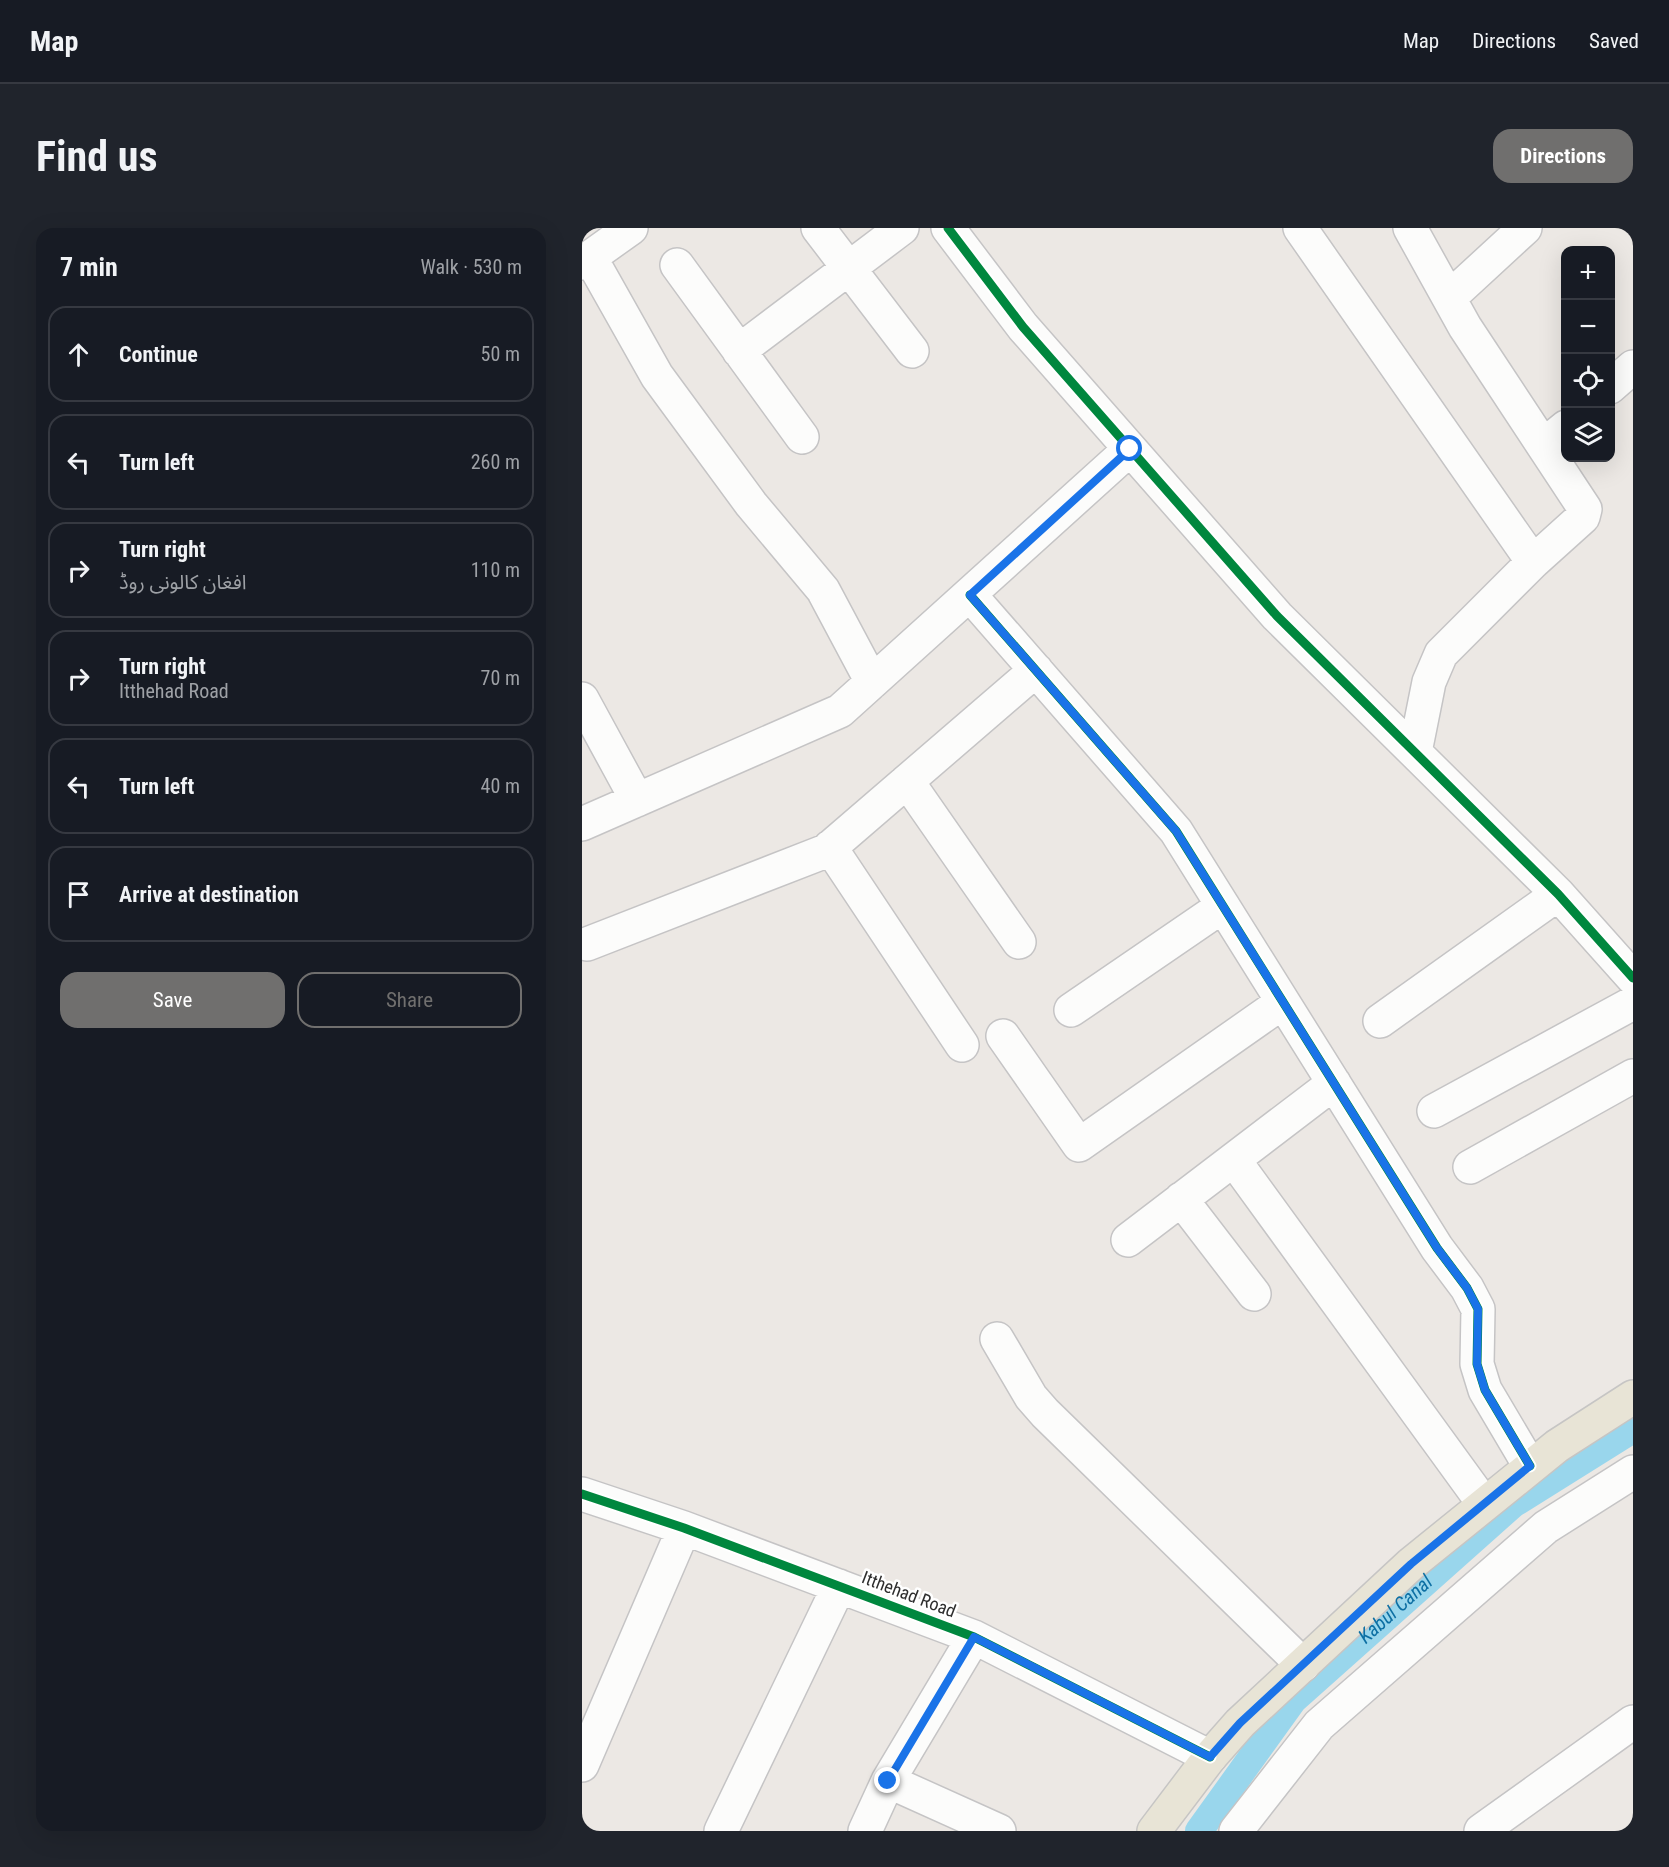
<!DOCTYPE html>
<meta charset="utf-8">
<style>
:root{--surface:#171b24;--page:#20242c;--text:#f1f3f6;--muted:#9ea1a6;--line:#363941;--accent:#706f6e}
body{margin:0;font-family:"Roboto Condensed","Noto Sans Arabic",sans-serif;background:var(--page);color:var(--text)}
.controls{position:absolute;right:18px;top:18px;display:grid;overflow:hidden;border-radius:12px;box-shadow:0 6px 24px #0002}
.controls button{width:54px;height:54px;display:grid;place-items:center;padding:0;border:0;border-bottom:2px solid var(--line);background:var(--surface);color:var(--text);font:30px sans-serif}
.stop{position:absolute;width:18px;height:18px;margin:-14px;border:4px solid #1a73e8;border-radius:50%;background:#fff}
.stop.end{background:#1a73e8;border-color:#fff;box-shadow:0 2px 6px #0008}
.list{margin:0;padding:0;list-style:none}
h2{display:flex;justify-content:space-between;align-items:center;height:78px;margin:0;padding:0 24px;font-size:26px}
h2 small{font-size:20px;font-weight:400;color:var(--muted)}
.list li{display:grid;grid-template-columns:39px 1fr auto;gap:18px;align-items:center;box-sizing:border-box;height:96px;margin:0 12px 12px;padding:0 12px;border:2px solid var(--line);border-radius:18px}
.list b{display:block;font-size:22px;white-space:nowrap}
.list p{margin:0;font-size:20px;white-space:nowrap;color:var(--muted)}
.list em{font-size:20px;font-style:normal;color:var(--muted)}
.actions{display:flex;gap:12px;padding:18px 24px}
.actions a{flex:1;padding:14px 0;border:2px solid var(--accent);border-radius:18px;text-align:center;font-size:21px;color:var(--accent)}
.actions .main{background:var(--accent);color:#fff}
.icon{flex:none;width:33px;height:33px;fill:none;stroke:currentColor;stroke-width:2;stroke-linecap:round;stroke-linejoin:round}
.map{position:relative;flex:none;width:1051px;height:1603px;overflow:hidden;border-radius:18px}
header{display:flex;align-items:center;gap:36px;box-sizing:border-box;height:84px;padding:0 30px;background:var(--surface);border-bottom:2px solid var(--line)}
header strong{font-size:28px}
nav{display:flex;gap:33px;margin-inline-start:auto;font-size:21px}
.intro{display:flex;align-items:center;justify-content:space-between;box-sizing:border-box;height:144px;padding:0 36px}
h1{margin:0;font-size:42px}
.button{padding:15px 27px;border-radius:18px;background:var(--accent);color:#fff;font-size:21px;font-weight:700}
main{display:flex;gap:36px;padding:0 36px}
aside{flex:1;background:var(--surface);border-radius:18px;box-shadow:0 6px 24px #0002}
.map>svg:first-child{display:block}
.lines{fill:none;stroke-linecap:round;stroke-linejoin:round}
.canal{stroke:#99d6ec;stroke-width:28}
.minor-casing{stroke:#c5c4c5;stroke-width:36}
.major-casing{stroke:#c6c5c4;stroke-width:36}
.minor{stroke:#fcfcfb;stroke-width:33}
.major{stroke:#e8e4d6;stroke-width:33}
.cycleway-casing{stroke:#fff;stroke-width:13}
.cycleway{stroke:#00873e;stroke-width:9}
.route{stroke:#1a73e8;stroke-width:8}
.labels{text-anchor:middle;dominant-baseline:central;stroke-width:5;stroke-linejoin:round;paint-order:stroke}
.street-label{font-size:18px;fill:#2e2e2e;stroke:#fff}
.water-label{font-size:20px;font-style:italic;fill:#0d6fa3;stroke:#fff}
</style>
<header>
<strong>Map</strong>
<nav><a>Map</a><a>Directions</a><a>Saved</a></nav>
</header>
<div class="intro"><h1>Find us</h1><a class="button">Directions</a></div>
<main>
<aside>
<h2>7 min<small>Walk · 530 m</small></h2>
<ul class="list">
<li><svg class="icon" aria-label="ahead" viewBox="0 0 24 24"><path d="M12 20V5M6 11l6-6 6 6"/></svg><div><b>Continue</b></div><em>50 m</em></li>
<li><svg class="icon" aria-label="left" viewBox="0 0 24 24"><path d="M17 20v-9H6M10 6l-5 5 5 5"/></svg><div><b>Turn left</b></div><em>260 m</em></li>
<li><svg class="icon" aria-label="right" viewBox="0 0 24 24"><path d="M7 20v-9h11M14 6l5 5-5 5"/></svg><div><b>Turn right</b><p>افغان کالونی روڈ</p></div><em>110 m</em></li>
<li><svg class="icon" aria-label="right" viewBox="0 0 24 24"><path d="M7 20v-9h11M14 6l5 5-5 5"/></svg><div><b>Turn right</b><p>Itthehad Road</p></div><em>70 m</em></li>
<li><svg class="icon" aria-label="left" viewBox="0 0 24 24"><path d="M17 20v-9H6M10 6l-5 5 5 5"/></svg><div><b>Turn left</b></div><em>40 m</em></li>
<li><svg class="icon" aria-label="arrive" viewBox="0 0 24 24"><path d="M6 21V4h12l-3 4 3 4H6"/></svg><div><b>Arrive at destination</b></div></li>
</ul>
<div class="actions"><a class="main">Save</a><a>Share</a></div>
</aside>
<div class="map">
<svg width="1051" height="1603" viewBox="0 0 1051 1603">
<rect width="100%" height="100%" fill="#ece8e4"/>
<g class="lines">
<path class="canal" id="s1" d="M 617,1603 L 711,1472 L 931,1276 L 1051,1201"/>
<defs>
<path id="minor" d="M 236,0 L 330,123
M 366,0 L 441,99 L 695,388 L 976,666 L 1051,750
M 718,0 L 951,334
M 828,0 L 883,99 L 1003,281 L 1001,289 L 951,334 L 859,426 L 847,454 L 833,524
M 8,29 L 75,148 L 169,276 L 241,362 L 290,454
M 0,35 L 49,0
M 95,37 L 220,209
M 867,70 L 943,0
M 157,123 L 320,0
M 1028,159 L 1051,139
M 962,217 L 984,199
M 388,367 L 594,603 L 855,1020 L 885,1060 L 896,1081 L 895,1136 L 903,1162 L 948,1238
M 0,471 L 55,572
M 325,553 L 437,714
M 0,596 L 258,483 L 548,221
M 248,619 L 380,817
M 5,716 L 244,623 L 454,442
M 489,782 L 641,678
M 798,793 L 976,666
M 421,808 L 497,917 L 701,774
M 852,883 L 1051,775
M 652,932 L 902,1276
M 888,939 L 1051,848
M 599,971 L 672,1066
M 546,1012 L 752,855
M 415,1111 L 449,1169 L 463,1185 L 721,1437
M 0,1266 L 102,1300 L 392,1409 L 628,1529
M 0,1537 L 102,1300
M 306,1553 L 417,1603
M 139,1603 L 257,1358
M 283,1603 L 306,1553 L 392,1409
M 654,1603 L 737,1497 L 964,1299 L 1051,1244
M 899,1603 L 1051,1494"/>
<path id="major" d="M 572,1603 L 628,1529 L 658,1495 L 829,1336 L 975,1218 L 1051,1169"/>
</defs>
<use href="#minor" class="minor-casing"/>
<use href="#major" class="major-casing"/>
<use href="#minor" class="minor"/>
<use href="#major" class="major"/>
<defs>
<path id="cycleway" d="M 366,0 L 441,99 L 695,388 L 976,666 L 1051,750
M 388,367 L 594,603 L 855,1020 L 885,1060 L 896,1081 L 895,1136 L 903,1162 L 948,1238
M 0,1266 L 102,1300 L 392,1409 L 628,1529"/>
</defs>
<use href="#cycleway" class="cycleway-casing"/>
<use href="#cycleway" class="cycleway"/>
</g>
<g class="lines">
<path class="route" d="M 306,1553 L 392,1409 L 628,1529 L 658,1495 L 829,1336 L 948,1238 L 903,1162 L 895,1136 L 896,1081 L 885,1060 L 855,1020 L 594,603 L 388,367 L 548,221"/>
</g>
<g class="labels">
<g class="street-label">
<text transform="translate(327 1366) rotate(21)">Itthehad Road</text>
</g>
<g class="water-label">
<text stroke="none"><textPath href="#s1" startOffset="298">Kabul Canal</textPath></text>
</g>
</g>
</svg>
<div class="controls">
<button>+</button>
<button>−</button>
<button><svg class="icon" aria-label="locate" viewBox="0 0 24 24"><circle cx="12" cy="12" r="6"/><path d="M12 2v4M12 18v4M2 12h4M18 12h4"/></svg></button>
<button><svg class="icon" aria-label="layers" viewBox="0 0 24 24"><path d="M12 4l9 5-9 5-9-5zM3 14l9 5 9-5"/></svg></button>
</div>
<div class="stop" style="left:548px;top:221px"></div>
<div class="stop end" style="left:306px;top:1553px"></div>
</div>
</main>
